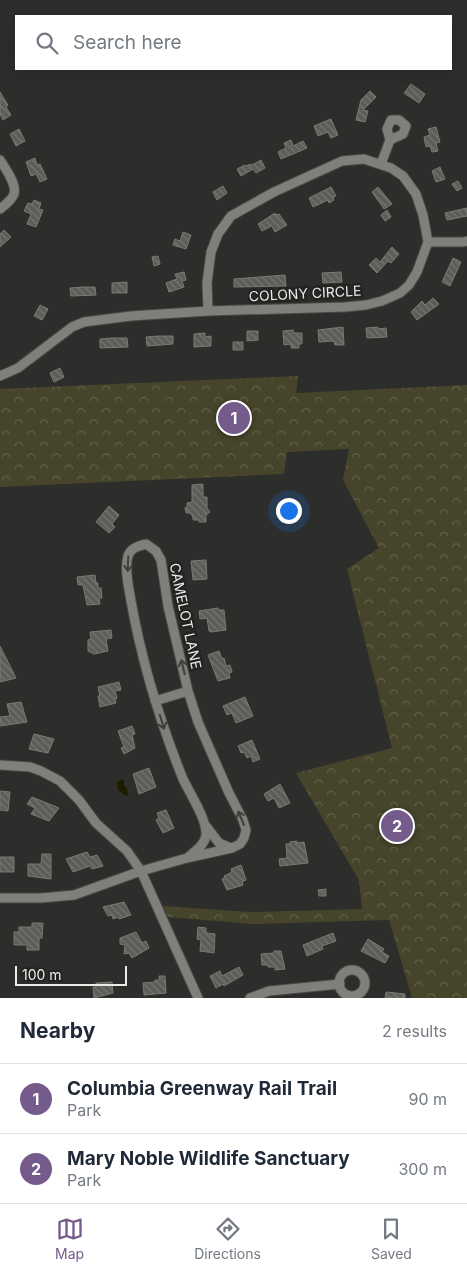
<!DOCTYPE html>
<style>
:root{--surface:#fff;--page:#f2f2f3;--text:#1f2937;--muted:#747a83;--line:#e0e1e3;--accent:#745b8c}
body{margin:0;font-family:Inter,sans-serif;background:var(--page);color:var(--text)}
.scale{position:absolute;left:15px;bottom:12px;width:112px;box-sizing:border-box;padding-left:5px;border:2px solid #ebebea;border-top:0;font-size:14px;line-height:18px;white-space:nowrap;color:#ebebea;-webkit-text-stroke:4px #232321;paint-order:stroke}
.you{position:absolute;left:288px;top:510px;width:18px;height:18px;margin:-12px;border:4px solid #fff;border-radius:50%;background:#1a73e8;box-shadow:0 0 0 8px #1a73e833}
.badge{display:grid;place-items:center;width:32px;height:32px;border-radius:50%;background:var(--accent);color:#fff;font-size:16px;font-weight:700}
.pin{position:absolute;translate:-50% -50%;border:2px solid #fff;box-shadow:0 1px 5px #0006}
.list{margin:0;padding:0;list-style:none}
h2{display:flex;justify-content:space-between;align-items:center;height:65px;margin:0;padding:0 20px;font-size:21px}
h2 small{font-size:16px;font-weight:400;color:var(--muted)}
.list li{display:grid;grid-template-columns:32px 1fr auto;gap:15px;align-items:center;box-sizing:border-box;height:70px;padding:0 20px;border-top:1px solid var(--line)}
.list b{display:block;font-size:19px;white-space:nowrap}
.list p{margin:0;font-size:16px;white-space:nowrap;color:var(--muted)}
.list em{font-size:16px;font-style:normal;color:var(--muted)}
.icon{flex:none;width:28px;height:28px;fill:none;stroke:currentColor;stroke-width:2;stroke-linecap:round;stroke-linejoin:round}
.map{position:relative;flex:none;width:467px;height:998px;overflow:hidden}
.search{position:absolute;background:var(--surface);box-shadow:0 5px 20px #0002;left:15px;right:15px;top:15px;height:55px;display:flex;align-items:center;gap:12px;box-sizing:border-box;padding:0 18px;border-radius:0px;color:var(--muted);font-size:19px}
.sheet{height:205px;background:var(--surface)}
nav{display:flex;justify-content:space-around;align-items:center;box-sizing:border-box;height:70px;border-top:1px solid var(--line);background:var(--surface);font-size:14px;color:var(--muted)}
nav a{display:grid;justify-items:center;gap:2px}
nav .on{color:var(--accent)}
.map>svg:first-child{display:block}
.park{fill:url(#park-crowns)}
.water{fill:#1d1b00}
.building{fill:url(#building-back-hatch);stroke:#797976}
.lines{fill:none;stroke-linecap:round;stroke-linejoin:round}
.street-casing{stroke:#494947;stroke-width:11}
.street{stroke:#7f7f7c;stroke-width:9}
.oneway{stroke:#3f3f3c}
.labels{text-anchor:middle;dominant-baseline:central;stroke-width:5;stroke-linejoin:round;paint-order:stroke}
.street-label{font-size:14px;fill:#ebebea;stroke:#232321}
</style>
<div class="map">
<svg width="467" height="998" viewBox="0 0 467 998">
<defs>
<pattern id="park-crowns" width="20" height="18" patternUnits="userSpaceOnUse" patternTransform="scale(1.25)"><rect width="20" height="18" fill="#46452b"/><path d="M2 6a3 3 0 1 1 6 0M12 15a3 3 0 1 1 6 0" fill="none" stroke="#61604a"/></pattern>
<pattern id="building-back-hatch" width="6" height="6" patternUnits="userSpaceOnUse" patternTransform="scale(1.25)"><rect width="6" height="6" fill="#5c5c59"/><path d="M-1 5l2 2M0 0l6 6M5-1l2 2" fill="none" stroke="#747471"/></pattern>
</defs>
<rect width="100%" height="100%" fill="#2d2d2b"/>
<path class="park" d="M 298,376 L 296,393 L 467,385 L 467,998 L 412,998 L 389,920 L 252,924 L 168,917 L 163,906 L 250,912 L 362,909 L 359,880 L 296,773 L 392,748 L 347,569 L 379,548 L 343,480 L 349,449 L 287,452 L 284,474 L 0,487 L 0,389 Z"/>
<path class="water" d="M 122,779 L 124,781 L 124,785 L 127,788 L 128,795 L 126,796 L 118,790 L 117,782 Z"/>
<path class="building" d="M 411,84 L 425,94 L 419,103 L 404,93 Z
M 370,91 L 376,97 L 363,110 L 368,111 L 365,122 L 356,120 L 361,100 Z
M 0,92 L 8,105 L 6,107 L 11,115 L 3,120 L 0,114 Z
M 331,119 L 338,135 L 331,138 L 328,132 L 318,136 L 314,126 Z
M 436,127 L 440,142 L 436,143 L 438,151 L 432,152 L 430,146 L 426,147 L 424,137 L 430,135 L 428,129 Z
M 19,129 L 25,141 L 16,146 L 10,134 Z
M 291,140 L 293,146 L 303,141 L 307,148 L 281,159 L 278,152 L 286,148 L 284,143 Z
M 35,158 L 37,165 L 40,164 L 47,179 L 40,182 L 36,174 L 31,176 L 26,162 Z
M 261,160 L 265,168 L 256,173 L 253,169 L 241,176 L 237,169 L 245,165 L 246,166 L 251,164 L 252,165 Z
M 440,167 L 445,179 L 436,182 L 432,171 Z
M 458,181 L 462,188 L 457,191 L 452,184 Z
M 223,186 L 227,193 L 217,200 L 213,192 Z
M 331,187 L 336,196 L 333,197 L 334,200 L 329,203 L 328,200 L 313,207 L 309,198 Z
M 378,187 L 392,204 L 384,209 L 372,192 Z
M 34,200 L 41,203 L 39,209 L 43,210 L 36,227 L 27,224 L 31,214 L 24,211 L 28,203 L 32,204 Z
M 467,208 L 467,216 L 447,220 L 445,213 Z
M 387,210 L 391,217 L 385,221 L 381,215 Z
M 275,213 L 276,215 L 279,214 L 287,225 L 275,232 L 272,226 L 262,231 L 258,224 Z
M 4,230 L 11,237 L 0,247 L 0,234 Z
M 183,232 L 191,235 L 186,249 L 173,245 L 175,239 L 180,241 Z
M 392,247 L 399,254 L 391,263 L 388,261 L 377,273 L 369,265 L 376,258 L 380,262 Z
M 158,256 L 160,264 L 154,266 L 152,257 Z
M 453,258 L 461,262 L 450,286 L 442,282 Z
M 184,272 L 186,280 L 182,281 L 184,287 L 169,292 L 166,283 L 177,279 L 175,274 Z
M 341,272 L 342,282 L 323,283 L 322,273 Z
M 285,275 L 286,286 L 234,287 L 234,279 Z
M 127,282 L 127,293 L 112,293 L 112,283 Z
M 83,287 L 95,287 L 96,295 L 71,296 L 70,288 Z
M 433,298 L 439,304 L 417,320 L 411,312 L 422,301 L 425,305 Z
M 40,305 L 48,309 L 42,320 L 34,316 Z
M 343,327 L 344,345 L 335,345 L 334,341 L 319,342 L 318,330 Z
M 378,327 L 378,329 L 386,328 L 387,337 L 367,338 L 366,328 Z
M 293,330 L 294,333 L 302,333 L 302,344 L 299,344 L 299,348 L 291,348 L 291,344 L 284,345 L 283,331 Z
M 247,331 L 258,331 L 258,340 L 247,341 Z
M 205,333 L 205,337 L 211,336 L 211,346 L 194,347 L 194,334 Z
M 159,336 L 173,336 L 173,344 L 147,346 L 146,337 Z
M 112,338 L 127,338 L 128,347 L 100,348 L 100,339 Z
M 233,342 L 243,342 L 243,350 L 233,350 Z
M 60,368 L 64,377 L 54,382 L 50,373 Z
M 203,484 L 203,497 L 207,497 L 207,508 L 210,512 L 206,515 L 206,522 L 199,522 L 199,520 L 193,520 L 193,517 L 190,513 L 186,513 L 185,508 L 187,507 L 187,503 L 192,502 L 192,485 Z
M 109,506 L 119,515 L 112,524 L 115,527 L 109,533 L 96,522 Z
M 206,560 L 207,579 L 193,580 L 191,561 Z
M 95,575 L 96,583 L 98,583 L 98,588 L 101,588 L 102,598 L 99,598 L 100,604 L 87,605 L 83,585 L 78,585 L 77,577 Z
M 218,608 L 219,610 L 224,610 L 226,630 L 211,632 L 209,631 L 207,618 L 200,619 L 199,611 Z
M 111,630 L 112,638 L 106,639 L 108,651 L 94,654 L 88,651 L 88,640 L 91,639 L 90,632 Z
M 0,646 L 16,678 L 0,682 Z
M 219,651 L 222,659 L 224,658 L 226,666 L 230,665 L 232,672 L 229,673 L 230,678 L 218,681 L 208,655 Z
M 119,682 L 121,690 L 115,691 L 117,698 L 115,699 L 116,703 L 100,707 L 98,696 L 100,696 L 98,687 Z
M 245,697 L 253,716 L 236,723 L 232,713 L 227,715 L 223,706 Z
M 21,702 L 27,722 L 0,726 L 0,717 L 10,716 L 7,704 Z
M 132,726 L 135,734 L 132,735 L 135,748 L 124,754 L 121,748 L 124,747 L 118,731 Z
M 34,734 L 54,739 L 48,753 L 29,749 Z
M 252,740 L 260,759 L 253,762 L 251,756 L 247,758 L 244,752 L 241,753 L 238,746 Z
M 149,768 L 156,787 L 139,794 L 133,774 Z
M 280,784 L 290,803 L 279,808 L 274,798 L 268,801 L 264,794 Z
M 0,791 L 10,792 L 8,811 L 0,810 Z
M 32,797 L 59,808 L 49,821 L 31,814 L 35,808 L 27,804 Z
M 166,810 L 174,828 L 163,833 L 156,820 L 159,818 L 157,813 Z
M 297,841 L 297,843 L 304,842 L 308,863 L 280,866 L 279,859 L 287,858 L 286,844 L 290,844 L 290,842 Z
M 87,852 L 90,857 L 97,855 L 103,866 L 92,869 L 90,866 L 73,872 L 66,859 Z
M 42,854 L 51,854 L 51,879 L 28,876 L 28,864 L 41,864 Z
M 0,857 L 14,857 L 14,872 L 0,872 Z
M 241,865 L 246,880 L 242,882 L 243,885 L 227,890 L 222,879 L 225,877 L 224,876 L 232,872 L 231,869 Z
M 326,889 L 326,896 L 319,896 L 318,890 Z
M 124,902 L 131,915 L 119,919 L 118,917 L 113,919 L 112,915 L 108,916 L 103,907 Z
M 32,923 L 43,923 L 42,938 L 39,938 L 39,950 L 27,950 L 27,945 L 14,945 L 14,932 L 19,932 L 19,927 L 32,927 Z
M 198,927 L 206,928 L 206,933 L 215,934 L 214,953 L 200,951 L 201,940 L 197,939 Z
M 136,932 L 142,943 L 146,941 L 149,948 L 132,958 L 129,953 L 124,954 L 125,945 L 120,944 L 120,938 Z
M 333,933 L 336,941 L 322,946 L 323,949 L 307,956 L 303,945 Z
M 368,939 L 384,949 L 382,952 L 389,956 L 385,963 L 361,951 Z
M 274,951 L 281,951 L 285,969 L 275,970 L 275,967 L 268,967 L 268,965 L 262,965 L 261,954 L 274,953 Z
M 239,967 L 243,975 L 224,986 L 223,984 L 216,988 L 210,976 L 220,971 L 222,976 Z
M 159,976 L 165,976 L 166,993 L 144,995 L 143,983 L 155,982 L 155,980 L 159,980 Z
M 112,982 L 113,993 L 94,998 L 93,987 L 96,987 L 96,983 Z
M 386,992 L 405,994 L 405,998 L 385,998 Z"/>
<g class="lines">
<defs>
<path id="street" d="M 0,160 C 5,168 17,184 14,194 C 12,200 5,205 0,209
M 381,164 L 390,140 L 403,134 L 406,126 L 399,120 L 391,120 L 387,129 L 390,140
M 428,242 L 463,242 L 467,241
M 0,376 L 18,368 L 72,327 L 84,322 L 131,316 L 208,311 L 345,307 L 366,305 L 382,301 L 400,293 L 409,285 L 417,272 L 428,242 L 423,215 L 416,194 L 403,176 L 391,168 L 364,159 L 342,161 L 274,192 L 231,216 L 218,234 L 211,252 L 207,283 L 208,311
M 155,701 L 188,691
M 0,765 L 30,767 L 41,771 L 60,781 L 79,800 L 96,823 L 127,851 L 141,871 L 198,998
M 206,826 L 219,843 L 231,848
M 0,898 L 41,898 L 74,895 L 141,871 L 187,858 L 232,848 L 240,844 L 244,838 L 246,830 L 243,820 L 229,793 L 198,722 L 188,691 L 168,606 L 161,560 L 156,551 L 146,544 C 139,546 130,548 128,556 C 124,569 129,588 131,601 C 142,662 160,722 183,779 C 190,794 207,819 206,835 C 205,845 194,852 187,858
M339 983a13 13 0 1 1 26 0a13 13 0 1 1-26 0Z
M 250,998 L 269,991 L 340,984"/>
</defs>
<use href="#street" class="street-casing"/>
<use href="#street" class="street"/>
</g>
<defs><path id="oneway-shaft" d="M-6 0H5M1.5-3L5.5 0L1.5 3" fill="none" stroke-width="1.6" stroke-linecap="round" stroke-linejoin="round" transform="scale(1.25)"/></defs>
<g class="oneway">
<use href="#oneway-shaft" transform="translate(128 564) rotate(92)"/>
<use href="#oneway-shaft" transform="translate(183 667) rotate(-103)"/>
<use href="#oneway-shaft" transform="translate(162 722) rotate(73)"/>
<use href="#oneway-shaft" transform="translate(241 818) rotate(-113)"/>
</g>
<g class="labels">
<g class="street-label">
<text transform="translate(305 293) rotate(-3)">COLONY CIRCLE</text>
<text transform="translate(186 616) rotate(78)">CAMELOT LANE</text>
</g>
</g>
</svg>
<div class="scale">100 m</div>
<div class="you"></div>
<div class="pin badge" style="left:234px;top:418px">1</div>
<div class="pin badge" style="left:397px;top:826px">2</div>
<div class="search"><svg class="icon" aria-label="search" viewBox="0 0 24 24"><circle cx="10" cy="10" r="6"/><path d="M15 15l6 6"/></svg>Search here</div>
</div>
<section class="sheet">
<h2>Nearby<small>2 results</small></h2>
<ul class="list">
<li><span class="badge">1</span><div><b>Columbia Greenway Rail Trail</b><p>Park</p></div><em>90 m</em></li>
<li><span class="badge">2</span><div><b>Mary Noble Wildlife Sanctuary</b><p>Park</p></div><em>300 m</em></li>
</ul>
</section>
<nav>
<a class="on"><svg class="icon" aria-label="map" viewBox="0 0 24 24"><path d="M3 6l6-2 6 2 6-2v14l-6 2-6-2-6 2zM9 4v14M15 6v14"/></svg>Map</a>
<a><svg class="icon" aria-label="directions" viewBox="0 0 24 24"><path d="M12 3l9 9-9 9-9-9zM9 14v-3h6M13 9l2 2-2 2"/></svg>Directions</a>
<a><svg class="icon" aria-label="saved" viewBox="0 0 24 24"><path d="M7 4h10v16l-5-4-5 4z"/></svg>Saved</a>
</nav>
